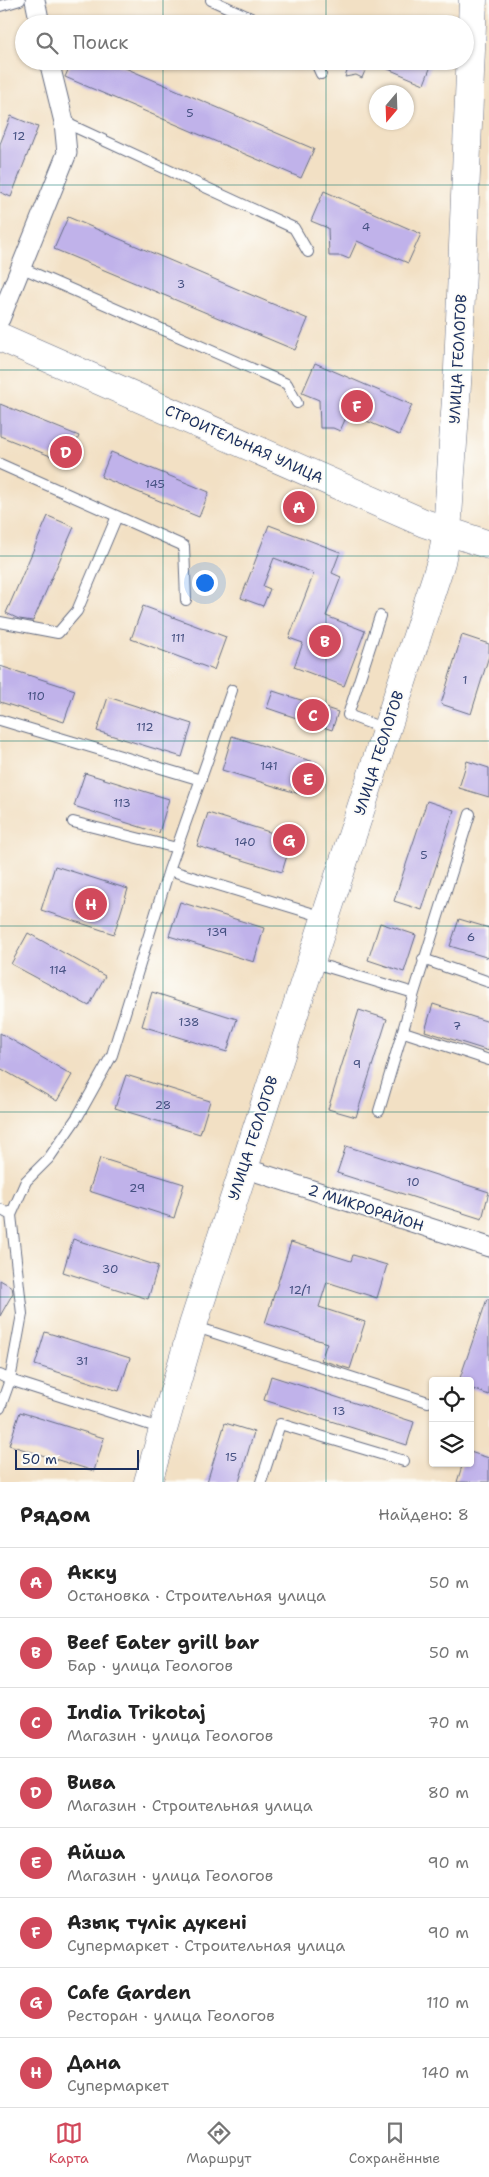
<!DOCTYPE html>
<html lang="ru">
<meta charset="utf-8">
<style>
:root{--surface:#fff;--page:#f6f6f6;--text:#222;--muted:#767676;--line:#e0e0e0;--accent:#d1495b}
body{margin:0;font-family:"Shantell Sans",sans-serif;background:var(--page);color:var(--text)}
.controls{position:absolute;right:15px;bottom:15px;display:grid;overflow:hidden;border-radius:5px;box-shadow:0 1px 4px #0004}
.controls button{width:45px;height:45px;display:grid;place-items:center;padding:0;border:0;border-bottom:1px solid var(--line);background:var(--surface);color:var(--text);font:25px sans-serif}
.compass{position:absolute;left:369px;top:85px;width:45px;height:45px;border-radius:50%;background:var(--surface);box-shadow:0 1px 4px #0004;rotate:199deg}
.scale{position:absolute;left:15px;bottom:12px;width:124px;box-sizing:border-box;padding-left:5px;border:2px solid #1b2f5e;border-top:0;font-size:14px;line-height:18px;white-space:nowrap;color:#1b2f5e;-webkit-text-stroke:4px #fdfcf7;paint-order:stroke}
.you{position:absolute;left:204px;top:582px;width:18px;height:18px;margin:-12px;border:4px solid #fff;border-radius:50%;background:#1a73e8;box-shadow:0 0 0 8px #1a73e833}
.badge{display:grid;place-items:center;width:32px;height:32px;border-radius:50%;background:var(--accent);color:#fff;font-size:16px;font-weight:700}
.pin{position:absolute;translate:-50% -50%;border:2px solid #fff;box-shadow:0 1px 5px #0006}
.list{margin:0;padding:0;list-style:none}
h2{display:flex;justify-content:space-between;align-items:center;height:65px;margin:0;padding:0 20px;font-size:21px}
h2 small{font-size:16px;font-weight:400;color:var(--muted)}
.list li{display:grid;grid-template-columns:32px 1fr auto;gap:15px;align-items:center;box-sizing:border-box;height:70px;padding:0 20px;border-top:1px solid var(--line)}
.list b{display:block;font-size:19px;white-space:nowrap}
.list p{margin:0;font-size:16px;white-space:nowrap;color:var(--muted)}
.list em{font-size:16px;font-style:normal;color:var(--muted)}
.icon{flex:none;width:28px;height:28px;fill:none;stroke:currentColor;stroke-width:2;stroke-linecap:round;stroke-linejoin:round}
.map{position:relative;flex:none;width:489px;height:1482px;overflow:hidden}
.search{position:absolute;background:var(--surface);box-shadow:0 1px 4px #0004;left:15px;right:15px;top:15px;height:55px;display:flex;align-items:center;gap:12px;box-sizing:border-box;padding:0 18px;border-radius:28px;color:var(--muted);font-size:19px}
.sheet{height:625px;background:var(--surface)}
nav{display:flex;justify-content:space-around;align-items:center;box-sizing:border-box;height:70px;border-top:1px solid var(--line);background:var(--surface);font-size:14px;color:var(--muted)}
nav a{display:grid;justify-items:center;gap:2px}
nav .on{color:var(--accent)}
.map>svg:first-child{display:block}
.building{fill:#c0b2ea}
.lines{fill:none;stroke-linecap:round;stroke-linejoin:round}
.lane-casing{stroke:#666d82;stroke-width:12}
.street-casing{stroke:#666d82;stroke-width:21}
.secondary-casing{stroke:#666d82;stroke-width:29}
.lane{stroke:#fff;stroke-width:10}
.street{stroke:#fff;stroke-width:19}
.secondary{stroke:#fff;stroke-width:28}
.grid{fill:none;stroke:#0f766e;stroke-width:1;stroke-opacity:0.55}
.labels{text-anchor:middle;dominant-baseline:central;stroke-width:4;stroke-linejoin:round;paint-order:stroke}
.number-label{font-size:12px;fill:#445081}
.street-label{font-size:15px;fill:#1b2f5e;stroke:#fdfcf7}
</style>
<div class="map">
<svg width="489" height="1482" viewBox="0 0 489 1482">
<rect width="100%" height="100%" fill="#fdfcf7"/>
<filter id="ink" filterUnits="userSpaceOnUse"><feTurbulence type="fractalNoise" baseFrequency=".02" numOctaves="2"/><feDisplacementMap in="SourceGraphic" scale="10" xChannelSelector="R" yChannelSelector="G"/><feConvolveMatrix kernelMatrix="1 2 1 2 8 2 1 2 1" color-interpolation-filters="sRGB"/></filter>
<filter id="wash" filterUnits="userSpaceOnUse"><feTurbulence type="fractalNoise" baseFrequency=".0096" numOctaves="4" result="noise"/><feDisplacementMap in="SourceGraphic" scale="20" xChannelSelector="R" yChannelSelector="G"/><feGaussianBlur stdDeviation="1.12" result="paint"/><feColorMatrix in="noise" values="0 0 0 0 0 0 0 0 0 0 0 0 0 0 0 0 0 1.4 0 .05"/><feComposite in="paint" operator="in"/></filter>
<g filter="url(#wash)">
<rect width="100%" height="100%" fill="#f2e0c4"/>
<g id="blocks">
<path class="building" d="M 72,61 L 109,61 L 314,149 L 301,178 L 65,77 Z
M 351,61 L 369,61 L 362,78 L 356,75 L 345,77 Z
M 369,61 L 433,61 L 424,84 Z
M 11,116 L 38,127 L 11,197 L 0,192 L 0,144 Z
M 324,191 L 421,234 L 408,263 L 357,241 L 349,259 L 342,256 L 329,256 L 328,228 L 311,221 Z
M 68,217 L 308,319 L 295,350 L 54,249 Z
M 315,363 L 412,405 L 399,435 L 348,413 L 340,431 L 333,428 L 320,428 L 319,400 L 302,393 Z
M 0,404 L 79,436 L 68,463 L 0,436 Z
M 111,452 L 209,492 L 199,517 L 101,477 Z
M 48,516 L 74,527 L 33,621 L 19,619 L 6,613 Z
M 269,525 L 340,552 L 332,573 L 341,577 L 326,616 L 365,631 L 344,686 L 294,667 L 303,643 L 289,638 L 314,573 L 274,558 L 263,586 L 270,589 L 263,606 L 241,598 Z
M 143,606 L 226,637 L 214,670 L 131,639 Z
M 462,635 L 489,644 L 489,656 L 471,714 L 441,704 Z
M 0,666 L 75,690 L 64,722 L 0,702 Z
M 273,691 L 338,712 L 332,730 L 267,708 Z
M 108,697 L 192,724 L 182,757 L 97,731 Z
M 232,736 L 317,763 L 306,796 L 222,770 Z
M 467,761 L 489,768 L 489,797 L 459,788 Z
M 85,773 L 169,799 L 159,833 L 74,806 Z
M 427,801 L 454,810 L 422,910 L 394,901 Z
M 208,813 L 292,839 L 282,872 L 197,846 Z
M 55,866 L 128,889 L 114,934 L 41,910 Z
M 180,902 L 264,928 L 254,962 L 169,936 Z
M 459,919 L 489,928 L 489,958 L 450,946 Z
M 380,923 L 416,935 L 404,972 L 368,960 Z
M 28,933 L 105,976 L 89,1006 L 11,964 Z
M 152,992 L 237,1019 L 227,1052 L 142,1026 Z
M 433,1004 L 489,1022 L 489,1051 L 425,1031 Z
M 359,1010 L 387,1019 L 356,1117 L 328,1109 Z
M 0,1033 L 72,1075 L 57,1101 L 0,1068 Z
M 126,1075 L 210,1101 L 200,1134 L 115,1108 Z
M 346,1146 L 489,1192 L 482,1219 L 337,1173 Z
M 100,1158 L 184,1184 L 174,1218 L 89,1191 Z
M 73,1239 L 158,1266 L 148,1299 L 63,1272 Z
M 291,1242 L 351,1261 L 353,1255 L 387,1265 L 377,1298 L 327,1282 L 319,1307 L 365,1322 L 350,1369 L 321,1360 L 327,1343 L 265,1323 Z
M 0,1280 L 12,1287 L 13,1293 L 0,1316 Z
M 487,1299 L 489,1299 L 489,1395 L 470,1388 L 470,1381 L 459,1381 Z
M 45,1332 L 130,1358 L 119,1391 L 35,1365 Z
M 271,1376 L 414,1422 L 407,1445 L 264,1400 Z
M 20,1412 L 104,1438 L 94,1471 L 9,1445 Z
M 225,1423 L 254,1432 L 239,1482 L 207,1482 Z
M 470,1452 L 489,1458 L 489,1482 L 457,1482 L 463,1463 L 470,1463 Z"/>
</g>
</g>
<g filter="url(#ink)">
<use href="#blocks" fill-opacity="0" stroke="#666d82" stroke-width="1"/>
<g class="lines">
<defs>
<path id="lane" d="M 211,0 L 264,24
M 0,6 L 20,0
M 315,61 L 321,74
M 64,122 L 294,228 L 308,252
M 20,267 L 287,384 L 297,403
M 0,464 L 184,546 L 186,600
M 380,616 L 348,715 L 385,729
M 0,622 L 58,633 L 77,611 L 117,516
M 0,720 L 201,780
M 73,822 L 177,848
M 169,870 L 232,690
M 423,959 L 489,982
M 311,962 L 414,993 L 470,814
M 404,1032 L 489,1060
M 379,1111 L 414,993
M 0,1209 L 11,1215 L 22,1314 L 10,1380 L 163,1429
M 11,1215 L 26,1181 L 49,1158 L 78,1116 L 112,1055 L 169,870 L 324,917
M 193,1326 L 428,1402
M 0,1375 L 10,1380 L 0,1408
M 261,1482 L 280,1424 L 404,1461"/>
<path id="street" d="M 35,0 L 40,24
M 0,319 L 67,153 L 64,122 L 49,61
M 244,1168 L 489,1247"/>
<path id="secondary" d="M 0,337 L 424,523 L 489,545
M 148,1482 L 193,1325 L 441,562 L 447,532 L 458,369 L 473,0"/>
</defs>
<use href="#lane" class="lane-casing"/>
<use href="#street" class="street-casing"/>
<use href="#secondary" class="secondary-casing"/>
<use href="#lane" class="lane"/>
<use href="#street" class="street"/>
<use href="#secondary" class="secondary"/>
</g>
</g>
<path class="grid" d="M 163,0 L 163,24M 326,0 L 326,24M 163,61 L 163,1482M 326,61 L 326,1482M 0,185 L 489,185M 0,370 L 489,370M 0,556 L 489,556M 0,741 L 489,741M 0,926 L 489,926M 0,1112 L 489,1112M 0,1297 L 489,1297"/>
<g class="labels">
<g class="number-label">
<text x="190" y="113">5</text>
<text x="19" y="136">12</text>
<text x="366" y="227">4</text>
<text x="181" y="284">3</text>
<text x="155" y="484">145</text>
<text x="178" y="638">111</text>
<text x="465" y="680">1</text>
<text x="36" y="696">110</text>
<text x="145" y="727">112</text>
<text x="269" y="766">141</text>
<text x="122" y="803">113</text>
<text x="245" y="842">140</text>
<text x="424" y="855">5</text>
<text x="217" y="932">139</text>
<text x="471" y="937">6</text>
<text x="58" y="970">114</text>
<text x="189" y="1022">138</text>
<text x="457" y="1026">7</text>
<text x="357" y="1064">9</text>
<text x="163" y="1105">28</text>
<text x="413" y="1182">10</text>
<text x="137" y="1188">29</text>
<text x="110" y="1269">30</text>
<text x="300" y="1290">12/1</text>
<text x="82" y="1361">31</text>
<text x="339" y="1411">13</text>
<text x="231" y="1457">15</text>
</g>
<g class="street-label">
<text transform="translate(458 359) rotate(-87)">УЛИЦА ГЕОЛОГОВ</text>
<text transform="translate(244 444) rotate(24)">СТРОИТЕЛЬНАЯ УЛИЦА</text>
<text transform="translate(379 753) rotate(-72)">УЛИЦА ГЕОЛОГОВ</text>
<text transform="translate(253 1138) rotate(-72)">УЛИЦА ГЕОЛОГОВ</text>
<text transform="translate(366 1208) rotate(18)">2 МИКРОРАЙОН</text>
</g>
</g>
</svg>
<div class="controls">
<button><svg class="icon" aria-label="locate" viewBox="0 0 24 24"><circle cx="12" cy="12" r="6"/><path d="M12 2v4M12 18v4M2 12h4M18 12h4"/></svg></button>
<button><svg class="icon" aria-label="layers" viewBox="0 0 24 24"><path d="M12 4l9 5-9 5-9-5zM3 14l9 5 9-5"/></svg></button>
</div>
<svg class="compass" viewBox="-18 -18 36 36"><path d="M0-13l5 13h-10z" fill="#e53935"/><path d="M0 13l5-13h-10z" fill="#767676"/></svg>
<div class="scale">50 m</div>
<div class="you"></div>
<div class="pin badge" style="left:299px;top:507px">A</div>
<div class="pin badge" style="left:325px;top:641px">B</div>
<div class="pin badge" style="left:313px;top:715px">C</div>
<div class="pin badge" style="left:66px;top:452px">D</div>
<div class="pin badge" style="left:308px;top:779px">E</div>
<div class="pin badge" style="left:357px;top:406px">F</div>
<div class="pin badge" style="left:289px;top:840px">G</div>
<div class="pin badge" style="left:91px;top:904px">H</div>
<div class="search"><svg class="icon" aria-label="search" viewBox="0 0 24 24"><circle cx="10" cy="10" r="6"/><path d="M15 15l6 6"/></svg>Поиск</div>
</div>
<section class="sheet">
<h2>Рядом<small>Найдено: 8</small></h2>
<ul class="list">
<li><span class="badge">A</span><div><b>Акку</b><p>Остановка · Строительная улица</p></div><em>50 m</em></li>
<li><span class="badge">B</span><div><b>Beef Eater grill bar</b><p>Бар · улица Геологов</p></div><em>50 m</em></li>
<li><span class="badge">C</span><div><b>India Trikotaj</b><p>Магазин · улица Геологов</p></div><em>70 m</em></li>
<li><span class="badge">D</span><div><b>Вива</b><p>Магазин · Строительная улица</p></div><em>80 m</em></li>
<li><span class="badge">E</span><div><b>Айша</b><p>Магазин · улица Геологов</p></div><em>90 m</em></li>
<li><span class="badge">F</span><div><b>Азық түлік дүкені</b><p>Супермаркет · Строительная улица</p></div><em>90 m</em></li>
<li><span class="badge">G</span><div><b>Cafe Garden</b><p>Ресторан · улица Геологов</p></div><em>110 m</em></li>
<li><span class="badge">H</span><div><b>Дана</b><p>Супермаркет</p></div><em>140 m</em></li>
</ul>
</section>
<nav>
<a class="on"><svg class="icon" aria-label="map" viewBox="0 0 24 24"><path d="M3 6l6-2 6 2 6-2v14l-6 2-6-2-6 2zM9 4v14M15 6v14"/></svg>Карта</a>
<a><svg class="icon" aria-label="directions" viewBox="0 0 24 24"><path d="M12 3l9 9-9 9-9-9zM9 14v-3h6M13 9l2 2-2 2"/></svg>Маршрут</a>
<a><svg class="icon" aria-label="saved" viewBox="0 0 24 24"><path d="M7 4h10v16l-5-4-5 4z"/></svg>Сохранённые</a>
</nav>
